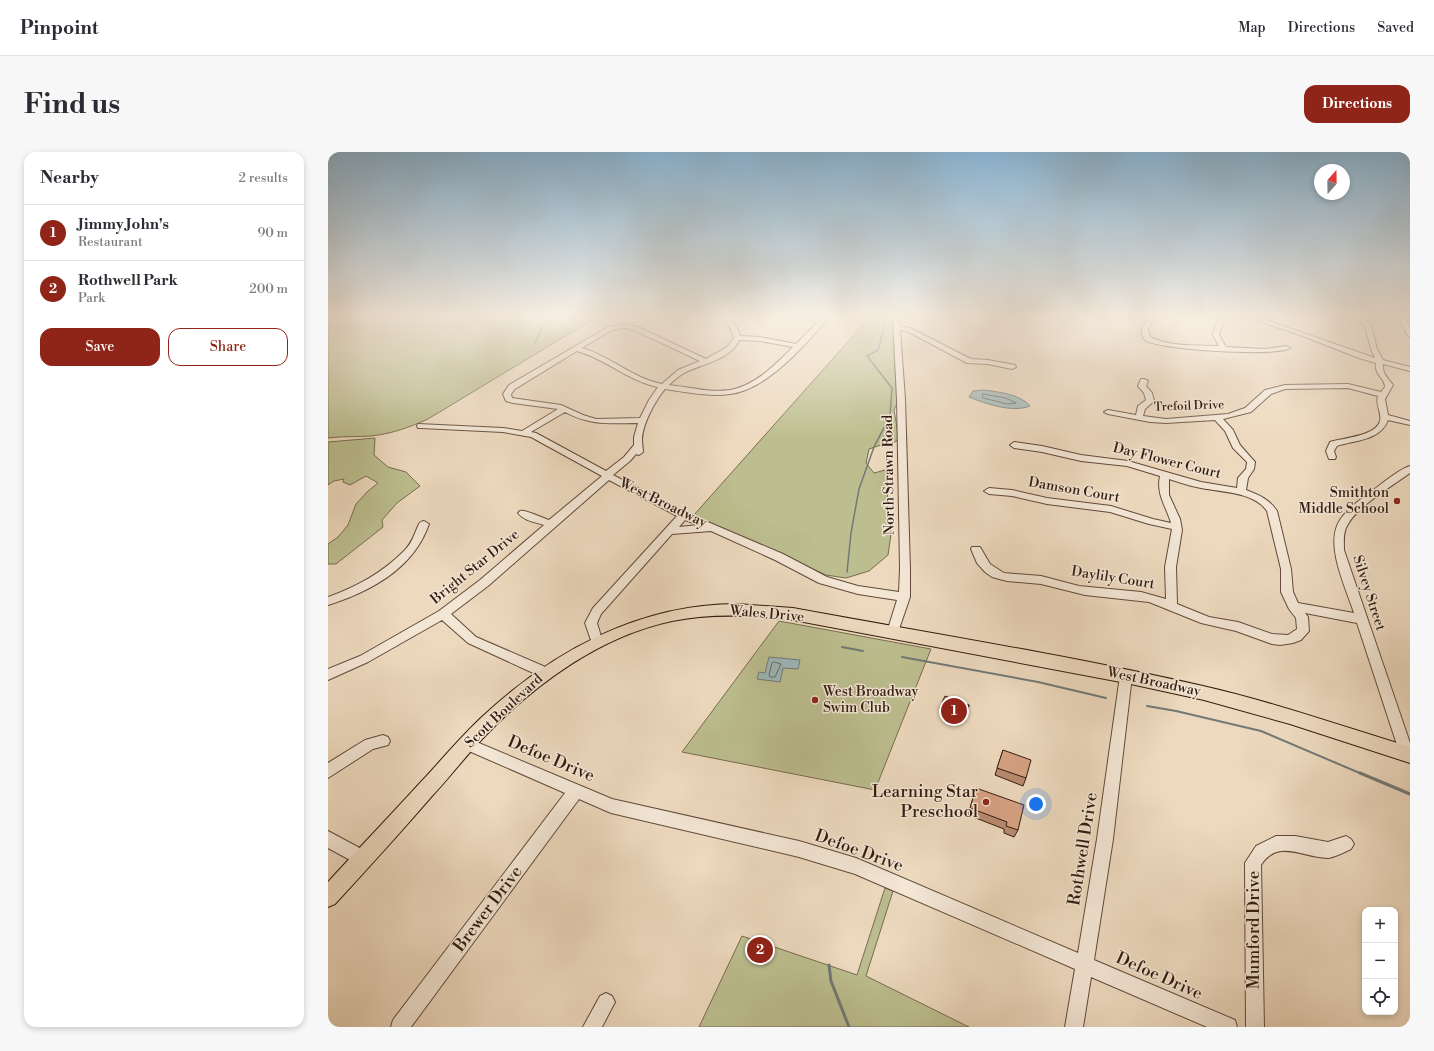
<!DOCTYPE html>
<meta charset="utf-8">
<style>
:root{--surface:#fff;--page:#f7f7f7;--text:#2b2b33;--muted:#7c7c81;--line:#e1e1e2;--accent:#8f2418}
body{margin:0;font-family:"Libre Bodoni",serif;background:var(--page);color:var(--text)}
.controls{position:absolute;right:12px;bottom:12px;display:grid;overflow:hidden;border-radius:8px;box-shadow:0 2px 6px #0003}
.controls button{width:36px;height:36px;display:grid;place-items:center;padding:0;border:0;border-bottom:1px solid var(--line);background:var(--surface);color:var(--text);font:20px sans-serif}
.compass{position:absolute;left:986px;top:12px;width:36px;height:36px;border-radius:50%;background:var(--surface);box-shadow:0 2px 6px #0003;rotate:20deg}
.you{position:absolute;left:708px;top:652px;width:14px;height:14px;margin:-10px;border:3px solid #fff;border-radius:50%;background:#1a73e8;box-shadow:0 0 0 6px #1a73e833}
.badge{display:grid;place-items:center;width:26px;height:26px;border-radius:50%;background:var(--accent);color:#fff;font-size:13px;font-weight:700}
.pin{position:absolute;translate:-50% -50%;border:2px solid #fff;box-shadow:0 1px 4px #0006}
.list{margin:0;padding:0;list-style:none}
h2{display:flex;justify-content:space-between;align-items:center;height:52px;margin:0;padding:0 16px;font-size:17px}
h2 small{font-size:13px;font-weight:400;color:var(--muted)}
.list li{display:grid;grid-template-columns:26px 1fr auto;gap:12px;align-items:center;box-sizing:border-box;height:56px;padding:0 16px;border-top:1px solid var(--line)}
.list b{display:block;font-size:15px;white-space:nowrap}
.list p{margin:0;font-size:13px;white-space:nowrap;color:var(--muted)}
.list em{font-size:13px;font-style:normal;color:var(--muted)}
.actions{display:flex;gap:8px;padding:12px 16px}
.actions a{flex:1;padding:9px 0;border:1px solid var(--accent);border-radius:12px;text-align:center;font-size:14px;color:var(--accent)}
.actions .main{background:var(--accent);color:#fff}
.icon{flex:none;width:22px;height:22px;fill:none;stroke:currentColor;stroke-width:2;stroke-linecap:round;stroke-linejoin:round}
.map{position:relative;flex:none;width:1082px;height:875px;overflow:hidden;border-radius:12px}
header{display:flex;align-items:center;gap:24px;box-sizing:border-box;height:56px;padding:0 20px;background:var(--surface);border-bottom:1px solid var(--line)}
header strong{font-size:19px}
nav{display:flex;gap:22px;margin-inline-start:auto;font-size:14px}
.intro{display:flex;align-items:center;justify-content:space-between;box-sizing:border-box;height:96px;padding:0 24px}
h1{margin:0;font-size:28px}
.button{padding:10px 18px;border-radius:12px;background:var(--accent);color:#fff;font-size:14px;font-weight:700}
main{display:flex;gap:24px;padding:0 24px}
aside{flex:1;background:var(--surface);border-radius:12px;box-shadow:0 2px 6px #0003}
.map>svg:first-child{display:block}
.green{fill:#bcbe8f;stroke:#776c4f}
.water{fill:#9db8bb;stroke:#727976}
.lines{fill:none;stroke-linecap:round;stroke-linejoin:round}
.shore{stroke:#686a65;stroke-width:1}
.stream-far2{stroke:#727976;stroke-width:1.5}
.stream-far1{stroke:#727976;stroke-width:2}
.stream{stroke:#727976;stroke-width:3}
.minor-casing{stroke:#614a3b;stroke-width:2}
.major-casing{stroke:#321b0f;stroke-width:2}
.minor{fill:#f3e6d5;fill-rule:evenodd}
.major{fill:#edd9be;fill-rule:evenodd}
.wall{fill:#b98b71;stroke:#321b0f}
.shaded-wall{fill:#96715c;stroke:#321b0f}
.building{fill:#d7a283;stroke:#321b0f}
.poi-dot{fill:#8f2418;stroke:#f3e6d5;stroke-width:1.5}
.labels{text-anchor:middle;dominant-baseline:central;stroke-width:3;stroke-linejoin:round;paint-order:stroke}
.far-street-label{font-size:12px;fill:#321b0f;stroke:#f3e6d5}
.street-label{font-size:14px;fill:#321b0f;stroke:#f3e6d5}
.poi-label{font-size:14px;fill:#321b0f;stroke:#f3e6d5;text-anchor:end}
.near-street-label{font-size:17px;fill:#321b0f;stroke:#f3e6d5}
.near-poi-label{font-size:17px;fill:#321b0f;stroke:#f3e6d5;text-anchor:end}
</style>
<header>
<strong>Pinpoint</strong>
<nav><a>Map</a><a>Directions</a><a>Saved</a></nav>
</header>
<div class="intro"><h1>Find us</h1><a class="button">Directions</a></div>
<main>
<aside>
<h2>Nearby<small>2 results</small></h2>
<ul class="list">
<li><span class="badge">1</span><div><b>Jimmy John's</b><p>Restaurant</p></div><em>90 m</em></li>
<li><span class="badge">2</span><div><b>Rothwell Park</b><p>Park</p></div><em>200 m</em></li>
</ul>
<div class="actions"><a class="main">Save</a><a>Share</a></div>
</aside>
<div class="map">
<svg width="1082" height="875" viewBox="0 0 1082 875">
<rect width="100%" height="100%" fill="#edd9be"/>
<filter id="stains"><feTurbulence type="fractalNoise" baseFrequency=".005" numOctaves="4"/><feColorMatrix values="0 0 0 0 .2 0 0 0 0 .09 0 0 0 0 .02 0 0 0 .5 -.17"/></filter>
<radialGradient id="worn" r=".72"><stop offset=".6" stop-color="#630" stop-opacity="0"/><stop offset="1" stop-color="#630" stop-opacity=".3"/></radialGradient>
<path class="green" d="M 0,165 L 0,164 L 269,165 L 100,267 C 82,275 63,282 43,284 C 29,285 15,284 0,286 Z
M 542,165 L 564,165 L 569,252 L 566,258 L 571,287 L 561,294 L 553,293 L 541,297 L 538,311 L 546,321 L 561,317 L 565,321 L 558,327 L 563,382 L 560,403 L 541,419 L 518,426 L 498,423 L 365,364 Z
M 47,286 L 46,303 L 60,315 L 78,320 L 92,334 L 69,351 L 54,368 L 55,375 L 8,412 L 0,412 L 0,392 L 10,385 L 20,373 L 28,352 L 39,340 L 50,331 L 38,324 L 22,333 L 15,330 L 16,327 L 6,329 L 0,333 L 0,290 Z
M 451,469 L 603,497 L 547,638 L 354,600 Z
M 557,736 L 565,739 L 538,824 L 641,875 L 371,875 L 414,784 L 529,823 Z"/>
<path class="water" d="M 656,238 C 671,240 692,242 702,254 C 685,261 658,252 641,245 L 645,239 Z
M 441,505 L 472,508 L 470,517 L 455,516 L 452,530 L 429,527 L 431,520 L 437,521 Z"/>
<g class="lines">
<path class="shore" d="M 655,242 L 678,246 L 688,251 L 679,252 L 655,246 Z
M 446,510 L 453,512 L 447,525 L 442,525 L 441,523 L 444,511 Z"/>
<path class="stream-far2" d="M 207,192 L 214,174 L 226,164
M 519,420 L 523,381 L 531,337 L 546,295 L 562,264 L 564,236 L 539,204 L 550,198 L 557,173 L 555,164"/>
<path class="stream-far1" d="M 514,495 L 535,499
M 574,505 L 710,530 L 778,546
M 819,554 L 848,559 L 933,579 L 1034,622"/>
<path class="stream" d="M 1032,621 L 1082,642
M 501,813 L 503,829 L 521,875"/>
<defs>
<path id="minor" d="M 395,164 L 401,164 L 410,178 L 412,184 L 432,185 L 468,192 L 489,171 L 465,164 L 478,164 L 492,168 L 495,164 L 502,164 C 478,192 439,238 402,242 C 381,245 358,240 337,237 C 327,249 315,271 314,287 C 314,292 315,296 315,300 L 311,303 L 308,302 L 302,309 L 285,323 L 347,356 L 455,402 L 499,425 L 530,434 L 571,440 L 572,417 L 569,247 L 565,164 L 571,164 L 572,174 L 582,176 L 643,207 L 660,208 L 687,213 L 688,215 L 684,217 L 660,212 L 639,211 L 579,179 L 572,178 L 577,247 L 582,417 L 582,445 L 569,483 L 565,485 L 561,483 L 559,480 L 569,448 L 530,442 L 491,431 L 447,408 L 383,379 L 344,382 L 273,462 L 269,471 L 275,491 L 273,494 L 269,496 L 265,494 L 257,471 L 265,456 L 349,364 L 281,328 L 160,434 L 123,462 L 148,485 L 222,517 L 224,521 L 222,525 L 218,526 L 214,525 L 140,491 L 114,468 L 40,510 L 0,528 L 0,517 L 32,504 L 111,459 L 152,428 L 216,373 C 207,370 196,369 190,361 L 192,359 C 197,357 214,366 221,368 L 274,324 L 203,285 L 175,280 L 93,276 L 90,276 L 89,274 L 90,272 L 175,276 L 194,279 L 230,257 L 185,251 L 178,249 L 175,242 L 181,233 L 280,175 L 296,172 L 310,175 L 378,207 L 399,195 L 406,186 L 403,178 ZM 296,176 L 306,178 L 372,209 L 350,218 L 334,232 C 304,226 282,204 254,196 L 284,178 ZM 411,188 L 432,189 L 465,195 C 448,212 427,234 402,238 C 382,241 361,235 341,233 C 346,228 351,224 356,221 C 373,212 403,208 411,188 ZM 249,199 C 278,207 300,229 330,235 L 321,248 L 312,266 L 268,267 L 255,263 L 233,253 L 184,246 L 183,242 L 187,237 ZM 237,260 C 262,274 283,271 310,271 L 306,285 L 306,293 L 296,305 L 278,319 L 208,281 L 203,280 ZM 357,368 L 371,373 L 351,375 Z
M 888,164 L 894,164 L 895,170 L 891,183 L 898,195 L 937,197 L 959,194 L 962,196 C 950,205 830,198 817,188 C 813,184 813,178 815,173 L 821,168 L 824,170 L 820,177 L 822,185 C 843,195 868,193 891,194 L 885,183 L 889,170 Z
M 916,164 L 927,164 L 1047,206 L 1043,197 L 1037,174 L 1023,164 L 1032,164 L 1043,174 L 1049,197 L 1055,208 L 1082,215 L 1082,219 L 1055,212 C 1054,222 1060,226 1065,233 L 1057,247 L 1060,263 L 1082,269 L 1082,273 L 1060,268 C 1052,289 1027,288 1009,294 L 1006,299 L 1008,305 L 1007,307 L 1001,307 L 998,299 L 1002,290 C 1015,286 1048,284 1052,269 C 1054,260 1047,253 1050,244 L 1020,236 L 957,237 L 943,242 L 923,260 L 895,267 L 905,278 L 912,293 L 927,310 L 926,317 L 920,326 L 918,338 C 931,343 941,347 949,359 L 963,417 L 965,440 L 970,451 L 1026,461 C 1018,436 996,392 1012,368 C 1020,356 1033,347 1044,339 C 1054,332 1071,317 1082,314 L 1082,321 C 1063,335 1027,355 1018,376 C 1015,383 1016,391 1016,398 L 1082,591 L 1082,607 L 1079,608 L 1074,606 L 1072,602 L 1029,471 L 977,461 L 980,465 L 981,479 L 973,488 L 965,491 L 952,493 L 944,492 L 908,479 L 873,471 L 821,450 L 757,443 L 713,432 L 679,429 L 664,425 L 657,420 L 649,411 L 643,397 L 644,395 L 652,395 L 662,412 L 676,421 L 713,424 L 751,434 L 813,440 L 838,447 L 837,415 L 844,377 L 821,372 L 782,360 L 719,352 L 684,344 L 661,342 L 656,339 L 661,336 L 684,338 L 719,346 L 783,354 L 825,367 L 843,371 C 838,354 828,342 832,324 L 799,314 L 753,309 L 714,300 L 686,296 L 682,293 L 686,290 L 714,294 L 753,303 L 800,309 L 873,330 L 909,336 L 910,326 L 918,317 L 919,310 L 905,296 L 897,279 L 887,268 L 838,271 L 822,270 L 780,262 L 776,260 L 780,258 L 808,263 L 810,254 L 818,248 L 816,241 L 810,234 L 813,227 L 816,227 L 820,229 L 818,234 L 824,241 L 826,249 L 817,257 L 815,264 L 838,267 L 900,262 L 917,256 L 937,238 L 957,233 L 1020,232 L 1053,240 L 1057,235 C 1057,226 1046,223 1048,211 L 1031,206 L 972,183 ZM 841,327 C 851,330 862,334 873,336 C 894,340 926,340 939,359 L 953,417 L 953,440 L 961,457 L 968,466 L 969,477 L 960,483 L 944,482 L 910,470 L 881,465 L 849,452 L 848,415 L 854,378 L 852,367 L 841,343 Z
M 1070,164 L 1076,164 L 1082,176 L 1082,185 L 1079,183 Z
M 96,369 L 101,372 C 86,416 42,440 0,453 L 0,445 C 29,435 55,420 76,399 C 85,390 86,382 91,372 C 93,369 93,370 96,369 Z
M 798,519 L 802,520 L 804,524 L 785,687 L 766,808 L 907,868 L 909,875 L 879,875 L 763,825 L 755,875 L 737,875 L 747,817 L 527,722 L 471,705 L 283,661 L 251,647 L 83,875 L 63,875 L 65,868 L 237,641 L 134,596 L 132,592 L 134,588 L 139,586 L 284,647 L 471,689 L 528,706 L 750,801 L 769,687 L 792,524 L 794,520 Z
M 55,583 L 60,585 L 62,589 L 60,593 L 45,597 L 0,626 L 0,611 L 37,588 Z
M 0,679 L 41,701 L 43,707 L 41,713 L 35,715 L 0,696 Z
M 948,684 L 967,684 L 1000,690 L 1018,684 L 1023,687 L 1026,692 L 1023,697 C 1017,700 1007,705 1000,706 C 975,706 950,686 933,713 L 936,875 L 918,875 L 917,711 L 928,694 Z
M 278,841 L 284,844 L 287,850 L 274,875 L 255,875 L 272,844 Z"/>
<path id="major" d="M 409,452 L 465,456 C 601,481 739,503 875,534 C 945,550 1013,574 1082,595 L 1082,611 L 962,572 L 876,548 L 798,531 L 465,468 C 425,463 385,461 344,469 C 273,484 208,531 158,583 C 139,602 123,624 104,644 C 72,681 40,716 7,752 L 0,755 L 0,730 C 30,697 61,665 91,632 C 112,610 132,585 155,564 C 225,499 311,452 409,452 Z"/>
</defs>
<use href="#minor" class="minor-casing"/>
<use href="#major" class="major-casing"/>
<use href="#minor" class="minor"/>
<use href="#major" class="major"/>
</g>
<path class="wall" d="M 641,553 L 636,569 L 612,560 L 612,555 Z
M 675,598 L 698,626 L 695,634 L 667,623 Z
M 648,636 L 690,678 L 686,685 L 676,681 L 676,677 L 640,663 Z"/>
<path class="shaded-wall" d="M 641,553 L 640,558 L 636,569 L 637,564 Z"/>
<path class="building" d="M 617,544 L 641,553 L 637,564 L 612,555 Z
M 675,598 L 703,608 L 698,626 L 669,616 Z
M 648,636 L 696,653 L 690,678 L 678,674 L 679,670 L 642,656 Z"/>
<linearGradient id="sky" x2="0" y2="1"><stop stop-color="#8ab6d6"/><stop offset="0.57" stop-color="#f7eee2"/><stop offset="1" stop-color="#f7eee2" stop-opacity="0"/></linearGradient>
<rect width="1082" height="287" fill="url(#sky)"/>
<g class="poi-dot">
<circle cx="1069" cy="349" r="4"/>
<circle cx="487" cy="548" r="4"/>
<circle cx="658" cy="650" r="4"/>
</g>
<g class="labels">
<g class="far-street-label">
<text transform="translate(861 254) rotate(-2)">Trefoil Drive</text>
</g>
<g class="street-label">
<text transform="translate(839 309) rotate(14)">Day Flower Court</text>
<text transform="translate(561 323) rotate(-91)">North Strawn Road</text>
<text transform="translate(746 338) rotate(10)">Damson Court</text>
<text transform="translate(335 351) rotate(26)">West Broadway</text>
<text transform="translate(147 415) rotate(-39)">Bright Star Drive</text>
<text transform="translate(785 426) rotate(9)">Daylily Court</text>
<text transform="translate(1041 441) rotate(72)">Silvey Street</text>
<text transform="translate(439 462) rotate(5)">Wales Drive</text>
<text transform="translate(826 530) rotate(12)">West Broadway</text>
<text transform="translate(176 559) rotate(-43)">Scott Boulevard</text>
</g>
<g class="poi-label">
<text x="1061" y="341">Smithton<tspan x="1061" dy="16">Middle School</tspan></text>
<text x="495" y="540" text-anchor="start">West Broadway<tspan x="495" dy="16">Swim Club</tspan></text>
</g>
<g class="near-street-label">
<text transform="translate(223 607) rotate(23)">Defoe Drive</text>
<text transform="translate(755 697) rotate(-81)">Rothwell Drive</text>
<text transform="translate(531 699) rotate(20)">Defoe Drive</text>
<text transform="translate(160 757) rotate(-53)">Brewer Drive</text>
<text transform="translate(926 778) rotate(-90)">Mumford Drive</text>
<text transform="translate(831 824) rotate(24)">Defoe Drive</text>
</g>
<g class="near-poi-label">
<text x="650" y="640">Learning Star<tspan x="650" dy="20">Preschool</tspan></text>
</g>
</g>
<rect width="100%" height="100%" filter="url(#stains)"/>
<rect width="100%" height="100%" fill="url(#worn)"/>
</svg>
<div class="controls">
<button>+</button>
<button>−</button>
<button><svg class="icon" aria-label="locate" viewBox="0 0 24 24"><circle cx="12" cy="12" r="6"/><path d="M12 2v4M12 18v4M2 12h4M18 12h4"/></svg></button>
</div>
<svg class="compass" viewBox="-18 -18 36 36"><path d="M0-13l5 13h-10z" fill="#e53935"/><path d="M0 13l5-13h-10z" fill="#7c7c81"/></svg>
<div class="you"></div>
<div class="pin badge" style="left:626px;top:559px">1</div>
<div class="pin badge" style="left:432px;top:798px">2</div>
</div>
</main>
